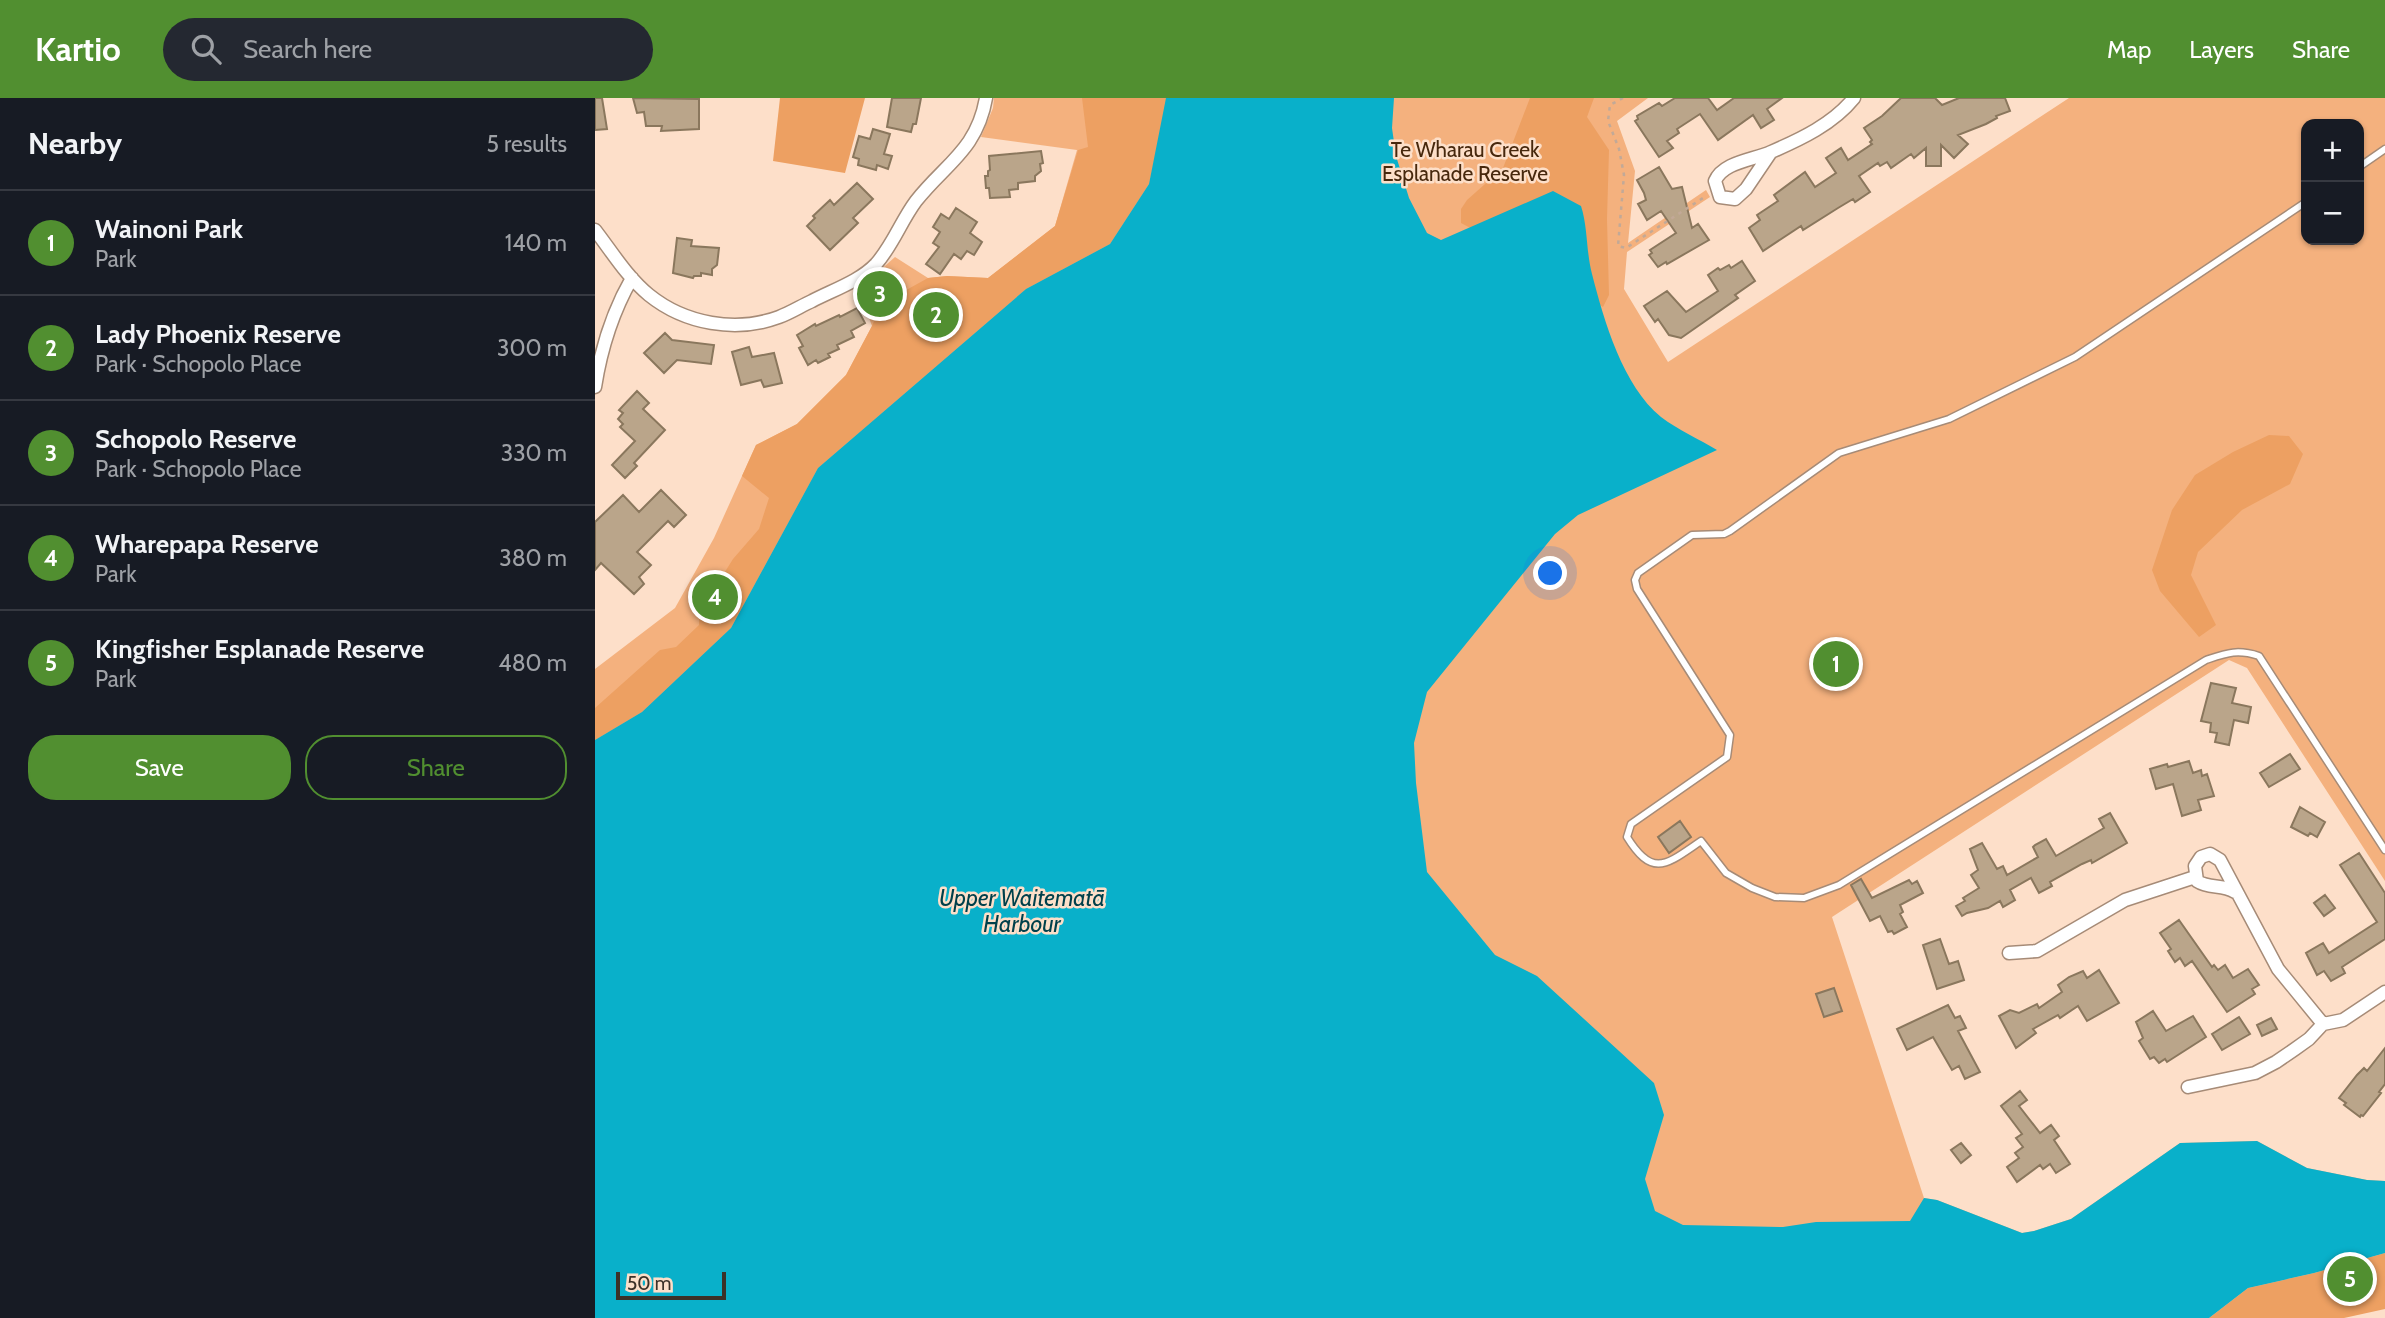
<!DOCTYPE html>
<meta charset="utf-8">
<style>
:root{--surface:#171b24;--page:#242831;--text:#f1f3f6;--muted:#9ea1a6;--line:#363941;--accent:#518f30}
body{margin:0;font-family:Cabin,sans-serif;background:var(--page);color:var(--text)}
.controls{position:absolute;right:21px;top:21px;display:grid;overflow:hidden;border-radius:14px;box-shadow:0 2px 5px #0004}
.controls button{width:63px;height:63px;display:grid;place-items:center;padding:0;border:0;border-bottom:2px solid var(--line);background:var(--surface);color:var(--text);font:35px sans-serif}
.scale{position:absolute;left:21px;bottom:18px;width:110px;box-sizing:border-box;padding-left:7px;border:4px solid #3c3128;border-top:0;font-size:19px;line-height:24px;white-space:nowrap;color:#3c3128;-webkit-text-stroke:5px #fddfc9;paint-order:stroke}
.you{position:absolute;left:956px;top:476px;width:24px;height:24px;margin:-18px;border:5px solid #fff;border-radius:50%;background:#1a73e8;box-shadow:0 0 0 10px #1a73e833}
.badge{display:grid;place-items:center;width:46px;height:46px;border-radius:50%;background:var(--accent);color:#fff;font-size:23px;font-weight:700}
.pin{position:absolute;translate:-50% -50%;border:4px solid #fff;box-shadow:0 2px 7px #0006}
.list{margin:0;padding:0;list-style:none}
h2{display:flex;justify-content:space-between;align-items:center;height:91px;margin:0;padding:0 28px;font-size:30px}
h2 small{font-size:23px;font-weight:400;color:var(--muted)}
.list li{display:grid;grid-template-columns:46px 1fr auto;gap:21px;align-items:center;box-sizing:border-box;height:105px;padding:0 28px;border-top:2px solid var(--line)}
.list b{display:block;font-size:26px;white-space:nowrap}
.list p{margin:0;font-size:23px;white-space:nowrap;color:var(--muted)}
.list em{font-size:23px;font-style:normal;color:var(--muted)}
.actions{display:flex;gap:14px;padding:21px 28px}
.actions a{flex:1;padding:16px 0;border:2px solid var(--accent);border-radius:28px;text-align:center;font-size:24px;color:var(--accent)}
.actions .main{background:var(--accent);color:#fff}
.icon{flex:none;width:38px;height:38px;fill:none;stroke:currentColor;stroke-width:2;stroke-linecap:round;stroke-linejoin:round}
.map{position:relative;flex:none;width:1790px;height:1220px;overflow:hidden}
header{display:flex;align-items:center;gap:42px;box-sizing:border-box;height:98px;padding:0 35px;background:var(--accent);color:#fff}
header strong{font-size:33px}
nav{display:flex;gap:38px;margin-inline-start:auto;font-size:24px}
.search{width:490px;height:63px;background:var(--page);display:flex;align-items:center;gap:18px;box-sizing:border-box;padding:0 24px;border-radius:38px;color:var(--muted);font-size:26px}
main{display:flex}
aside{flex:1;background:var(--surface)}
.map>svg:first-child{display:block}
.green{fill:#f4b17e;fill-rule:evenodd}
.forest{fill:#eda062}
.water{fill:#09b0ca}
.building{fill:#baa58a;stroke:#8a775d;stroke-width:2}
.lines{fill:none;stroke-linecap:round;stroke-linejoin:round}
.service-casing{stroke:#a68b77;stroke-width:9}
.minor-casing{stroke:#a68b77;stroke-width:15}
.path{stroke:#c2a997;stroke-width:2.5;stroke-dasharray:3.5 5;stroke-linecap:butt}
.service{stroke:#fff;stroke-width:6}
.minor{stroke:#fff;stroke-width:12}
.labels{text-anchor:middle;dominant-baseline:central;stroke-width:5;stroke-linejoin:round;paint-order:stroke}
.park-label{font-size:21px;fill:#47280d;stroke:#fddfc9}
.water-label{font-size:23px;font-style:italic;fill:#00404b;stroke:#fddfc9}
</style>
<header>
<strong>Kartio</strong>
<div class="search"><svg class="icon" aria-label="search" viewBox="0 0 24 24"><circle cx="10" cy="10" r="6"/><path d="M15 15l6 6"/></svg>Search here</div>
<nav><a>Map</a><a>Layers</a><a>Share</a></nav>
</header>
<main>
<aside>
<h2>Nearby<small>5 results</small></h2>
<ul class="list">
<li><span class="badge">1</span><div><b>Wainoni Park</b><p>Park</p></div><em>140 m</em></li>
<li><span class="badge">2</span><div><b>Lady Phoenix Reserve</b><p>Park · Schopolo Place</p></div><em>300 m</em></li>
<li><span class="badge">3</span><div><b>Schopolo Reserve</b><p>Park · Schopolo Place</p></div><em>330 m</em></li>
<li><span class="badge">4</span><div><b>Wharepapa Reserve</b><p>Park</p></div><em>380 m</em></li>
<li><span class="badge">5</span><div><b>Kingfisher Esplanade Reserve</b><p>Park</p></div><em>480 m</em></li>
</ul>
<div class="actions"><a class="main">Save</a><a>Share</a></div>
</aside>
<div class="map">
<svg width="1790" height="1220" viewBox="0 0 1790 1220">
<rect width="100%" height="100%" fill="#fddfc9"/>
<path class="green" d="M 399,0 L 1053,0 L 1022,23 L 1040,73 L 1033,145 L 1111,92 L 1115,99 L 1032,154 L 1029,191 L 1073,264 L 1474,0 L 1790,0 L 1790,783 L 1652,570 L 1634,562 L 1237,819 L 1329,1100 L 1342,1102 L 1427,1135 L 1439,1133 L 1476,1121 L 1585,1045 L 1662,1043 L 1712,1070 L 1772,1082 L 1790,1083 L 1790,1155 L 1719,1175 L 1653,1190 L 1614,1220 L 0,1220 L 0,571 L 80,510 L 119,440 L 161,347 L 202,326 L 251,277 L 277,228 L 262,187 L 282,175 L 300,159 L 333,180 L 352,178 L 393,180 L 460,128 L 482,52 L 386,39 L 398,10 ZM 1711,26 L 1764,26 L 1764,142 L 1711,142 Z"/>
<path class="forest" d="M 185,0 L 270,0 L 250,75 L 178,63 Z
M 487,0 L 573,0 L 554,86 L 515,146 L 431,191 L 223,370 L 136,530 L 47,614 L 0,642 L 0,610 L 65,552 L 81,549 L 104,527 L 104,515 L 138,461 L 164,431 L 174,400 L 147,378 L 161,347 L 202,326 L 251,277 L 277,228 L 286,206 L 333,180 L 352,178 L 393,180 L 460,128 L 483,52 L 493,49 Z
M 935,0 L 999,0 L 992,19 L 1014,52 L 1012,121 L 1014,197 L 1008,209 L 898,142 L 866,125 L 866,111 L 872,102 L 908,70 Z
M 1674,337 L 1694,338 L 1708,356 L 1695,386 L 1647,412 L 1603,454 L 1596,477 L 1621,527 L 1604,539 L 1565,493 L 1557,472 L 1577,412 L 1600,377 L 1638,354 Z
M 1790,1155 L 1790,1211 L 1749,1220 L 1614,1220 L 1653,1190 L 1719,1175 Z"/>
<path class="water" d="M 571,0 L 799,0 L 797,30 L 801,58 L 814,100 L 832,135 L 846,142 L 958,93 L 986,108 C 993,130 991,153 997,176 C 1009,223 1028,288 1066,319 C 1083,332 1104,341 1122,352 L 983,417 L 960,436 L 832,594 L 819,645 L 821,685 L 832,774 L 900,857 L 942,878 L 1059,985 L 1069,1017 L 1050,1081 L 1060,1113 L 1088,1127 L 1188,1129 L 1221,1124 L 1315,1123 L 1329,1100 L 1342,1102 L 1427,1135 L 1439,1133 L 1476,1121 L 1585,1045 L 1662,1043 L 1712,1070 L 1772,1082 L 1790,1083 L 1790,1155 L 1719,1175 L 1653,1190 L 1614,1220 L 0,1220 L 0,642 L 47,614 L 136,530 L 223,370 L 431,191 L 515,146 L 554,86 Z"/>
<path class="building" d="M 0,0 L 7,0 L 12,31 L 0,32 Z
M 38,0 L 104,1 L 104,31 L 66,33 L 67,28 L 51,28 L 49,14 L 42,15 Z
M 297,0 L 326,0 L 321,26 L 318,26 L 316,34 L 292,29 Z
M 1080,0 L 1113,0 L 1122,12 L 1139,0 L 1187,0 L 1172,11 L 1179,22 L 1166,30 L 1158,17 L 1123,42 L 1105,16 L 1082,31 L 1084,35 L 1072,43 L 1078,50 L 1064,59 L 1040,23 L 1043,21 L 1042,18 L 1064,5 L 1067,8 Z
M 1306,0 L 1340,0 L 1347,7 L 1364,0 L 1410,0 L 1415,13 L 1401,18 L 1402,20 L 1391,26 L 1363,37 L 1373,46 L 1359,60 L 1346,47 L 1346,68 L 1331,68 L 1331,50 L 1319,60 L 1316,56 L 1296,70 L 1292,64 L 1285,68 L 1283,65 L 1264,78 L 1275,94 L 1260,104 L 1258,101 L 1243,110 L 1208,132 L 1206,128 L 1168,153 L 1154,130 L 1165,122 L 1162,117 L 1183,103 L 1179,97 L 1210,74 L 1220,89 L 1241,75 L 1231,60 L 1246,50 L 1253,62 L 1277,46 L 1275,44 L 1277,42 L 1269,30 L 1287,18 Z
M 278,31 L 295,36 L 289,56 L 297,58 L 293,71 L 282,67 L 281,72 L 263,67 L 264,61 L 258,59 L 264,38 L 275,41 Z
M 446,53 L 448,65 L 445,66 L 446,73 L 440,78 L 440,83 L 423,85 L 423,91 L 414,92 L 415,99 L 395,100 L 394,90 L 391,90 L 390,78 L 393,78 L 393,73 L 395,72 L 394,58 Z
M 1064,69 L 1077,91 L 1087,89 L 1097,130 L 1103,126 L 1114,142 L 1072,166 L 1071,164 L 1063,169 L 1054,157 L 1057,155 L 1055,152 L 1081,135 L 1066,113 L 1052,122 L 1043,106 L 1051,102 L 1049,95 L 1042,82 Z
M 262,85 L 278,101 L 258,120 L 263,125 L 235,152 L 212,128 L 220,120 L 218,118 L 235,102 L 239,107 Z
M 361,110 L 382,124 L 375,135 L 387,144 L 379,157 L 372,153 L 366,161 L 359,156 L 345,176 L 331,166 L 344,149 L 338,145 L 345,134 L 338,129 L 346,116 L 354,121 Z
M 82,140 L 97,142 L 96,148 L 124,150 L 122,167 L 117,171 L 117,177 L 106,175 L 106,178 L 99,178 L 98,180 L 78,175 Z
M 1147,163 L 1160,183 L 1140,197 L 1143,200 L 1086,240 L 1074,237 L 1063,221 L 1060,224 L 1049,208 L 1072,193 L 1091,214 L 1123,193 L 1113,177 L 1123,170 L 1125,172 L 1134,167 L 1136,170 Z
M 262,210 L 270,225 L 256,233 L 259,239 L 242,247 L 244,251 L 233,256 L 235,259 L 223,265 L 221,262 L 213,267 L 204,250 L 208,248 L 202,237 L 220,226 L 221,228 L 244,217 L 245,219 Z
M 70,235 L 77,242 L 119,247 L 116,266 L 82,262 L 69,275 L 49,255 Z
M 154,249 L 157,259 L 179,255 L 187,285 L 169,289 L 166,282 L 146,287 L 137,254 Z
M 42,293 L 54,305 L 48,311 L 70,332 L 39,365 L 42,368 L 30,380 L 17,367 L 40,343 L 25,329 L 28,326 L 23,321 L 28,315 L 24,312 Z
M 66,392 L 91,417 L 79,429 L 73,423 L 42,454 L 56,467 L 44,479 L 49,486 L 39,496 L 6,465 L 0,472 L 0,424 L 28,397 L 44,414 Z
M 1616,585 L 1641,590 L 1637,605 L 1656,609 L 1653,625 L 1639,622 L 1634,647 L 1620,644 L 1622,635 L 1615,634 L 1616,625 L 1606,623 Z
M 1695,656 L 1705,671 L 1674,689 L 1665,675 Z
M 1594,663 L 1598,675 L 1606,672 L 1607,678 L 1612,676 L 1619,698 L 1603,702 L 1606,712 L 1587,718 L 1578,686 L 1561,691 L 1555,671 L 1572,666 L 1573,669 Z
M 1705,709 L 1730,724 L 1722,739 L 1715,735 L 1713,738 L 1696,729 Z
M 1515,715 L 1532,745 L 1497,765 L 1496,762 L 1487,766 L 1455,784 L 1457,788 L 1444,795 L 1436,780 L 1415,792 L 1420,802 L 1408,809 L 1405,803 L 1393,810 L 1372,815 L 1367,818 L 1361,808 L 1370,803 L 1368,800 L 1384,790 L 1376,777 L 1383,772 L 1375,751 L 1387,745 L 1402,771 L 1408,768 L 1412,777 L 1443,759 L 1438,749 L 1440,747 L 1451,741 L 1461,758 L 1509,730 L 1504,721 Z
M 1085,723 L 1096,739 L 1074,755 L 1063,739 Z
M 1764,755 L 1790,795 L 1790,841 L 1747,869 L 1750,875 L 1736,883 L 1729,873 L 1722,877 L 1711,855 L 1728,845 L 1734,855 L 1782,824 L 1745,767 Z
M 1266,781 L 1277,800 L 1314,782 L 1317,786 L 1322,783 L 1328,795 L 1305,807 L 1308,814 L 1305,816 L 1312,829 L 1299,836 L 1297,833 L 1293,834 L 1285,818 L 1275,823 L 1256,787 Z
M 1730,797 L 1740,810 L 1729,818 L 1719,805 Z
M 1584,822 L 1617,869 L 1619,867 L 1623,872 L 1630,867 L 1638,880 L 1653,871 L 1664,887 L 1657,891 L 1660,896 L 1632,914 L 1597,863 L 1590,868 L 1585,860 L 1580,864 L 1573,853 L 1576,851 L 1565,835 Z
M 1345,841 L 1354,866 L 1363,863 L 1369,882 L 1342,891 L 1328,847 Z
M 1504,872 L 1524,905 L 1492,923 L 1483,908 L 1465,920 L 1463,917 L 1438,931 L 1441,935 L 1421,950 L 1404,918 L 1415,912 L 1424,915 L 1442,906 L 1444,910 L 1467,894 L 1463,887 L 1474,879 L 1488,873 L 1492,880 Z
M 1239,890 L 1247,913 L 1229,919 L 1221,896 Z
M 1353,907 L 1360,920 L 1365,918 L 1371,930 L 1363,933 L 1385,974 L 1370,981 L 1364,968 L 1357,972 L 1338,939 L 1312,952 L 1302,931 Z
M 1558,913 L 1571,933 L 1598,918 L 1611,939 L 1572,964 L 1570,961 L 1564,965 L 1559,959 L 1555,961 L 1544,943 L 1548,940 L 1541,924 Z
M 1644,919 L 1655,936 L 1627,952 L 1617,936 Z
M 1676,920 L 1682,931 L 1667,938 L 1662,927 Z
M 1790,950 L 1790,986 L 1784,994 L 1786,995 L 1768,1018 L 1766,1017 L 1765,1019 L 1749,1007 L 1751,1005 L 1744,1000 L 1762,977 L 1769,970 L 1772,973 Z
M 1425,993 L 1432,1002 L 1424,1008 L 1445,1035 L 1456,1027 L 1464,1038 L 1459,1042 L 1475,1066 L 1461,1075 L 1455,1066 L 1448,1071 L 1445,1067 L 1422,1084 L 1412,1069 L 1424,1060 L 1420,1055 L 1428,1049 L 1421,1040 L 1427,1036 L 1406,1008 Z
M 1366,1045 L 1376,1057 L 1366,1065 L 1356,1052 Z"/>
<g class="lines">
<defs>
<path id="service" d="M 1764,69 L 1790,51
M 1711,104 L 1480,259 L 1354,321 L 1244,355 L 1135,433 L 1129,436 L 1097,437 L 1043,475 L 1040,482 L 1042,491 L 1135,637 L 1132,659 L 1036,726 L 1032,739 C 1058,781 1072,766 1106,743 L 1131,775 L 1157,790 L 1180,799 L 1209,800 L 1244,787 L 1611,562 C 1632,555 1642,551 1664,558 L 1790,752"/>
<path id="minor" d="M 1176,54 L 1151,91 L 1140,101 L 1125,99 L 1120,83 C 1128,64 1158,62 1176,54 C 1206,41 1238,26 1259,0
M 0,132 C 17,154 32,179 54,197 C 90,226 141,235 184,219 C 195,215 206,208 217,203 C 238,192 265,183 281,166 C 298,147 306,123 321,103 C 350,66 382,52 391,0
M 0,289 C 6,251 18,213 37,180
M 1640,794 C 1628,786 1614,791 1602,783 L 1600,768 L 1606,759 L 1615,756 L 1625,762 L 1683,871 L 1728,926
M 1414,855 L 1442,853 L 1530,802 L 1600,779
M 1593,989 L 1660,975 L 1681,964 L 1700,951 L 1714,941 L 1728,926 L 1748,922 L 1790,894"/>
</defs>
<use href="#service" class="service-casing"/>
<use href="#minor" class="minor-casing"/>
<path class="path" d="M 1028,0 L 1015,7 L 1013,23 L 1024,51 L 1029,77 L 1023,148 L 1031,150 L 1111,98"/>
<use href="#service" class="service"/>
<use href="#minor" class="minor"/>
</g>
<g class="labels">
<g class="park-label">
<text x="870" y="51">Te Wharau Creek<tspan x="870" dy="24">Esplanade Reserve</tspan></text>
</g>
<g class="water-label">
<text x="427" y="800">Upper Waitematā<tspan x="427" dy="26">Harbour</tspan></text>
</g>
</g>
</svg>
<div class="controls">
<button>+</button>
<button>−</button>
</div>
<div class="scale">50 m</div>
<div class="you"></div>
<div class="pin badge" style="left:1241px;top:566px">1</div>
<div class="pin badge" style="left:341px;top:217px">2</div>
<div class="pin badge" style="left:285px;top:196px">3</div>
<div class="pin badge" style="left:120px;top:499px">4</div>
<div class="pin badge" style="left:1755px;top:1181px">5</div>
</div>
</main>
